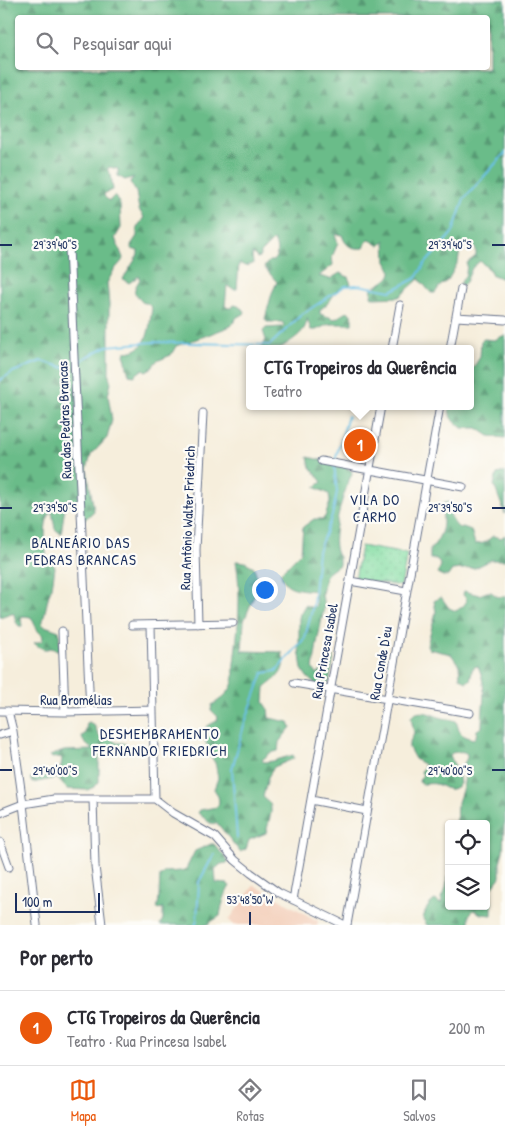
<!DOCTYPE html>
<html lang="pt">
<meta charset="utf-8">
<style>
:root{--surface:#fff;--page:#f7f7f7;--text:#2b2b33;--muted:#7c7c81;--line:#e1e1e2;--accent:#ea580c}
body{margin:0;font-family:"Patrick Hand",sans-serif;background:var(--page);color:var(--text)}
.controls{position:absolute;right:15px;bottom:15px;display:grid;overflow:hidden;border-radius:5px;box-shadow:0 1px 4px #0004}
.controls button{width:45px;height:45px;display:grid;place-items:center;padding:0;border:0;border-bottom:1px solid var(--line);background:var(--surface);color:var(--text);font:25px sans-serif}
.scale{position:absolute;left:15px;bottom:12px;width:85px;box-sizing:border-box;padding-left:5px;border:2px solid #1b2f5e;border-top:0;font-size:14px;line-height:18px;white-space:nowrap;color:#1b2f5e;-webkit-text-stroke:4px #fdfcf7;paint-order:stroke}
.you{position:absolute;left:264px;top:589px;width:18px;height:18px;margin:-12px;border:4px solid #fff;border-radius:50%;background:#1a73e8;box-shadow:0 0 0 8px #1a73e833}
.badge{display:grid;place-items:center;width:32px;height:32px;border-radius:50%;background:var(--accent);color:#fff;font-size:16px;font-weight:700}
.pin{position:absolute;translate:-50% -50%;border:2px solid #fff;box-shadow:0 1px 5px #0006}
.popup{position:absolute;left:246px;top:345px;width:228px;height:65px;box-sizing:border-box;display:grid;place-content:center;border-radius:5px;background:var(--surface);filter:drop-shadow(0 1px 4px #0005);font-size:16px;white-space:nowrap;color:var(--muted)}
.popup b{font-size:19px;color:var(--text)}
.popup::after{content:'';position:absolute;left:50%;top:100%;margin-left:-10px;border:10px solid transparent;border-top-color:var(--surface)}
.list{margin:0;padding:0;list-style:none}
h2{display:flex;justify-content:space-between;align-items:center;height:65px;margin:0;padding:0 20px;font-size:21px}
h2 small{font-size:16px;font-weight:400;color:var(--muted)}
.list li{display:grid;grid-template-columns:32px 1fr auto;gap:15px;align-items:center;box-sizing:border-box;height:75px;padding:0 20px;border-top:1px solid var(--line)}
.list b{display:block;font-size:19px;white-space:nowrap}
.list p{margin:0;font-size:16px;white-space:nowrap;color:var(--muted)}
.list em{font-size:16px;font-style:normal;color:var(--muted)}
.icon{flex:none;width:28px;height:28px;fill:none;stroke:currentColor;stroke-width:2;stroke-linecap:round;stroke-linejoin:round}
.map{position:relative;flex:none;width:505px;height:925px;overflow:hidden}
.search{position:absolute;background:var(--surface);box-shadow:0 1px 4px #0004;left:15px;right:15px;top:15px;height:55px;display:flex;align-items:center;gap:12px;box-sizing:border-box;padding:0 18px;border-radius:5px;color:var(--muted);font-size:19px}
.sheet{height:140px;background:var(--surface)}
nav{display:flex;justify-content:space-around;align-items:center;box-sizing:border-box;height:70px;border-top:1px solid var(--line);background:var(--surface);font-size:14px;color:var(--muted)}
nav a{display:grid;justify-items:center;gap:2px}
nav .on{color:var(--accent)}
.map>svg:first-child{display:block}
.built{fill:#f4d3c0}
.grass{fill:url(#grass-dots);stroke:#4f8680}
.forest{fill:url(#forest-firs);stroke:#427674;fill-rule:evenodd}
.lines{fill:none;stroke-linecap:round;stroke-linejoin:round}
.stream{stroke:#6ac1e7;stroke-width:2}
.minor-casing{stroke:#68728a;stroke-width:9}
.minor{stroke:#fff;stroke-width:7}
.ticks{fill:none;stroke:#1b2f5e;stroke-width:2}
.labels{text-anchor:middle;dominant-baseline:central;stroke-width:4.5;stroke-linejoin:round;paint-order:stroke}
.street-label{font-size:14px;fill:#1b2f5e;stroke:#fdfcf7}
.neighbourhood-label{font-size:15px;letter-spacing:1px;fill:#1b2f5e;stroke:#fdfcf7}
.ticks-label{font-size:12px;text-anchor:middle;fill:#1b2f5e;stroke:#fdfcf7;stroke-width:4.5;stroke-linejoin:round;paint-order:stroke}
</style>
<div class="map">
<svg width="505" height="925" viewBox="0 0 505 925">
<defs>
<pattern id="grass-dots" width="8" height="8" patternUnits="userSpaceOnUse" patternTransform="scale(1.25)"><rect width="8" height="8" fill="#83dda3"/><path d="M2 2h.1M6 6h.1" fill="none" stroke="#71be8f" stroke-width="1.8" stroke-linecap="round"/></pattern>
<pattern id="forest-firs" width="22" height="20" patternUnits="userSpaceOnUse" patternTransform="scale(1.25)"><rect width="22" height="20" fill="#6abc89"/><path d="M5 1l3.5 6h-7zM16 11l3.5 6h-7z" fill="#569973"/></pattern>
</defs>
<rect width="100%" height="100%" fill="#fdfcf7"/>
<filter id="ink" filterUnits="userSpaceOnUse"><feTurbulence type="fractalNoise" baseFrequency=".02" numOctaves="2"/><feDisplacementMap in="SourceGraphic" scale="10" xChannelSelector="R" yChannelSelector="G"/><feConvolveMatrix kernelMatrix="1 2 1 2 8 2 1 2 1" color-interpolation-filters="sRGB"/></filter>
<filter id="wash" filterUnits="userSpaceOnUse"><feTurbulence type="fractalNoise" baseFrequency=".0096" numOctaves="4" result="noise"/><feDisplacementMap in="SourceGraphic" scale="20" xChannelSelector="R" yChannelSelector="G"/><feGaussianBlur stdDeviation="1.12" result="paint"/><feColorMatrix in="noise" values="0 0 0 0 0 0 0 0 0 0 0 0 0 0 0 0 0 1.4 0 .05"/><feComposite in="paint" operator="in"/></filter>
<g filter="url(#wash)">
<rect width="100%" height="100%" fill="#f6eedc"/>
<path class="built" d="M 254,885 L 318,921 L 317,925 L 234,925 L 229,920 Z"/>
<path class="grass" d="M 361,546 L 407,554 L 401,586 L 355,579 Z"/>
<path class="forest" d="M 0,0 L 505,0 L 505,280 L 491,274 L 490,270 L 480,261 L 472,268 L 466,282 L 463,285 L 460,284 L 466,274 L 467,263 L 476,256 L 476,249 L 470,245 L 463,246 L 460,250 L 458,262 L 448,280 L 439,287 L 435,293 L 431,293 L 419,279 L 399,297 L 374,298 L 371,296 L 372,288 C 384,282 399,275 386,262 L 385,240 L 380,246 L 370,240 L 367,241 L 364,248 C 352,249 346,247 342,235 L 335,234 L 338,243 L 332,257 L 333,265 L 319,276 L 330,279 L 340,273 L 348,277 L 351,284 L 337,290 L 329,302 L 320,310 L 320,314 L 335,319 L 348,311 L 352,316 L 352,324 L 329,324 L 316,330 L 311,330 L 307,318 C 307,333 291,340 281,348 L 261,349 L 266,340 L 263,331 L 266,328 L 282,327 L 284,325 L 282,322 L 267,322 L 265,319 L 272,293 L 277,282 L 264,267 L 269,261 L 273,261 C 279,255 277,247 274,240 L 261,253 L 260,257 L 257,258 L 252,253 L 253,264 L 245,266 L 239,263 L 237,289 L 233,289 L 227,285 L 225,306 L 228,308 L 232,308 L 234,305 L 238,306 L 245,311 L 244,314 L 237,317 L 231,326 L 205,336 L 176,346 L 171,355 L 157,361 L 154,364 L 153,367 L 146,371 L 143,369 L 134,376 L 130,375 C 125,367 128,363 124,355 L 125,352 C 150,351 149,327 152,308 L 147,303 L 143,303 C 133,291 132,293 140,279 L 139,276 L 129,283 L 123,279 L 138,255 L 138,251 L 132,249 L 131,245 L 137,236 L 137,228 L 144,217 L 139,210 L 136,192 L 130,182 L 134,177 L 125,180 L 118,176 L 118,169 L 110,167 L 107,169 L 111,175 L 113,190 L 105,193 L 104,196 L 109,201 L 115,195 L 120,205 L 121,228 L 115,238 L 123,258 L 122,261 L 114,270 L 107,283 L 109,304 L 109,376 L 111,383 L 108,395 L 112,420 L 107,438 L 91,455 L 87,469 L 94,511 L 80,524 L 80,502 L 65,506 L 61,534 L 55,529 L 52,511 C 42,522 46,540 46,555 L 47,559 L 51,561 L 55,567 L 52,587 L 49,594 L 42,625 L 59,631 L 60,649 L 57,650 L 50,648 C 44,651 39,647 34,643 L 42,641 L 43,636 L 38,631 L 31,617 L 24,616 L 21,619 L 22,626 L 19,626 L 16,622 L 14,614 L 11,613 L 0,617 ZM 18,18 L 488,18 L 488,68 L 18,68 Z
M 505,335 L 505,438 L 489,436 L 477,428 L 462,428 L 451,418 L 449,410 L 454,406 L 470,406 L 470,373 L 480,357 L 481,341 L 484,339 L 494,340 Z
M 308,457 L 342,465 L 351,470 L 352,473 C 345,489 326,543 339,557 L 339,565 L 328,573 L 325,577 L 322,594 L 324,608 L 317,643 L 313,669 L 317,674 C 329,668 326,665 332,655 L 334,656 L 329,682 L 325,685 L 317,686 L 307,677 L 302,669 L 299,648 L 299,616 L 305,605 L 312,608 L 316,606 L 315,591 C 300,589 283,590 281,572 L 301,552 L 303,527 L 314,519 L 322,519 L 325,517 L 330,502 L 329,494 L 315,487 L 322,482 L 310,467 Z
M 505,472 L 505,514 L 494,485 L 497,474 Z
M 448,502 L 452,504 L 453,508 L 450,511 C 450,517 454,524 459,528 L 463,527 L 471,530 L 475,544 L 484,543 L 493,536 L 501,538 L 505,535 L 505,560 L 491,560 L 475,568 L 452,570 L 448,576 L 443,576 L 437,573 L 441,566 L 437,559 L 430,559 L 430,550 C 437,542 444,531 443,520 C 443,511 441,512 444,503 Z
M 236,561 L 245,562 L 254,567 L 258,580 L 258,586 L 244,621 L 242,651 L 282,652 C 287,670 279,677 265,687 L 264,702 L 268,708 L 269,718 L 289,722 L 291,727 L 279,742 L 278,751 L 270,753 L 262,760 L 264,762 L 273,761 L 293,755 L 294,757 L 293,759 L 274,767 L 268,777 L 263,797 L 270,803 L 271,808 L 271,813 L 266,833 L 249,840 L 246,849 L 240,852 L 218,824 L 210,823 L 198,813 L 200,810 L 217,807 C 221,801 218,795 214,789 L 218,778 C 217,774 216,765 215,763 C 214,760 211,759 210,756 C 209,752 208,748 207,745 C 201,729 201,729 217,721 L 218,717 L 211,710 L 212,705 C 220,700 231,692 233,682 C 235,676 233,669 234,663 C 238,630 242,594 236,561 Z
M 464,591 L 479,595 L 487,592 L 491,592 L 498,597 L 505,596 L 505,821 L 504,825 L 503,851 L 500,862 L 500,877 L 491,889 L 491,893 L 492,905 L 492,915 L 481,914 L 474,910 L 469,915 L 469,925 L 427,925 L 423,919 C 425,911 428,904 435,900 L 441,904 L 442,901 L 441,898 L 446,888 L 449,869 L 449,906 L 486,906 L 486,824 L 456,824 C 457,818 456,813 457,807 C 459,795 469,780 462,767 L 467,758 L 467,754 C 463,750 458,752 452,753 L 450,755 L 459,777 L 460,784 C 449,794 446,787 436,784 C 432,783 427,784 423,784 L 419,782 L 420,778 L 423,775 L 421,772 L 425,765 L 415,759 L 409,748 L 409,744 L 414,733 L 411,717 C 419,708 430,714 439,717 C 445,719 451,719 456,721 C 460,734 460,735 473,739 L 476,737 L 477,730 L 482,727 C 482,703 488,689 478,666 L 474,667 L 472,670 L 470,680 L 466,682 L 460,677 L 459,665 L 451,654 L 429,649 L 427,645 L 436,612 L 434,601 L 441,597 L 449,608 L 456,611 C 462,607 471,602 463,595 Z
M 89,722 L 94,725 L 99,736 L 105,735 L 117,743 L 123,743 L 126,744 L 127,748 L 126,750 L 99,749 L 99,782 L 94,787 L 87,790 L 67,789 L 57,778 L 32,783 L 30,778 L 49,776 L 61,767 L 62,759 L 60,757 L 52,758 L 50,756 L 64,751 L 93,750 C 89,746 82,743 82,736 L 85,734 L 87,723 Z
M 211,844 L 214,844 L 228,861 L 227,863 L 221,864 L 215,869 L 216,883 L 228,884 L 230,886 C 225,893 221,908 220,916 L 206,925 L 160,925 L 163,919 L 163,908 L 157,909 C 160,898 159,887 160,876 L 165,872 L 181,871 L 186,869 L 195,851 Z"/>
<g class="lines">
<path class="stream" d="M 77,365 L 85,358 L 107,346 L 153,342 L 270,345 L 301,315 L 345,286 L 358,285 L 391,291 L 416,278 L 424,265 L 453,232 L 464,199 L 505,153
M 0,380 L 13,372 L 41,361 L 72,370
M 237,838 L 232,769 L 244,725 L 263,673 L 276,671 L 305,638 L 313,605 L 318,551 L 332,516 L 337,492 L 334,464 L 348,416
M 195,925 L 197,920 L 199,882 L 214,854"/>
</g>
</g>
<g filter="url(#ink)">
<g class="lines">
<defs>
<path id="minor" d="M 69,247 L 90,711
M 456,317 L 505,320
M 392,349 L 400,305
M 450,349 L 461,289
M 321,461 L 463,487
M 350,581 L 406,591
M 198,624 L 196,550 L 203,413
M 132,625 L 233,623
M 151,625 L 155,799
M 62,631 L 65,712
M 294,683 L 470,713
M 0,711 L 65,712 L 153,710
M 8,711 L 13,731 L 23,804 L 37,925
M 0,735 L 13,731
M 93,799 L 95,866 L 102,925
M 155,799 L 173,813 L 215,837 L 235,860 L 251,873 L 279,893 L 345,925
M 311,800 L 367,811
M 0,813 L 23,804 L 54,799 L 155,799
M 0,842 L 9,867
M 293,900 L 381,406
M 347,925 L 440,406"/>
</defs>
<use href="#minor" class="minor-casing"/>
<use href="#minor" class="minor"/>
</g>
</g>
<path class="ticks" d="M 0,245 L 12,245M 492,245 L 505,245M 0,508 L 12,508M 492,508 L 505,508M 0,770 L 12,770M 492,770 L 505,770M 250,912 L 250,925"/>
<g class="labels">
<g class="street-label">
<text transform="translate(64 420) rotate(-92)">Rua das Pedras Brancas</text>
<text transform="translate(187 518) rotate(-88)">Rua Antônio Walter Friedrich</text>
<text transform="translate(324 651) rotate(-80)">Rua Princesa Isabel</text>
<text transform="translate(380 663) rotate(-80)">Rua Conde D'eu</text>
<text x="76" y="699">Rua Bromélias</text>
</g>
<g class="neighbourhood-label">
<text x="375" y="499">VILA DO<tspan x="375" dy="17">CARMO</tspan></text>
<text x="81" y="542">BALNEÁRIO DAS<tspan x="81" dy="17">PEDRAS BRANCAS</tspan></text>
<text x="160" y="733">DESMEMBRAMENTO<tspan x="160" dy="17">FERNANDO FRIEDRICH</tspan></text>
</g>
</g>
<g class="ticks-label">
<text x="55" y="249">29°39'40"S</text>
<text x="450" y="249">29°39'40"S</text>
<text x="55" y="512">29°39'50"S</text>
<text x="450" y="512">29°39'50"S</text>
<text x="55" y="775">29°40'00"S</text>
<text x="450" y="775">29°40'00"S</text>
<text x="250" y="904">53°48'50"W</text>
</g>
</svg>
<div class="controls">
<button><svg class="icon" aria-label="locate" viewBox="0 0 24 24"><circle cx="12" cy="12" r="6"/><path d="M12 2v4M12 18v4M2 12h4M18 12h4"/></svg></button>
<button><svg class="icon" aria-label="layers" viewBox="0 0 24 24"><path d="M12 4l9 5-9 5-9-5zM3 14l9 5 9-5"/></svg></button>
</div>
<div class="scale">100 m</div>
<div class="you"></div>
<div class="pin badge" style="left:360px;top:445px">1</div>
<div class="popup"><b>CTG Tropeiros da Querência</b>Teatro</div>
<div class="search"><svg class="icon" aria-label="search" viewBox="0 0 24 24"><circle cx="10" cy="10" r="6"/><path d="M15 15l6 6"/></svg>Pesquisar aqui</div>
</div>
<section class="sheet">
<h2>Por perto<small></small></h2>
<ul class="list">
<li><span class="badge">1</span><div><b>CTG Tropeiros da Querência</b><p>Teatro · Rua Princesa Isabel</p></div><em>200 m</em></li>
</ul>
</section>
<nav>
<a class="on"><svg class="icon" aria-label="map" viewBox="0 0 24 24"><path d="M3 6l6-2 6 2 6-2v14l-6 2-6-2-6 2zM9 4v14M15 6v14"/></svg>Mapa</a>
<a><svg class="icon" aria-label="directions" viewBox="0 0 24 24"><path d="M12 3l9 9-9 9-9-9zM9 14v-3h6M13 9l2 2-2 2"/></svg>Rotas</a>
<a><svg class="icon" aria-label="saved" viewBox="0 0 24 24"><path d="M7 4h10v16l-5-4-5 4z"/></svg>Salvos</a>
</nav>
